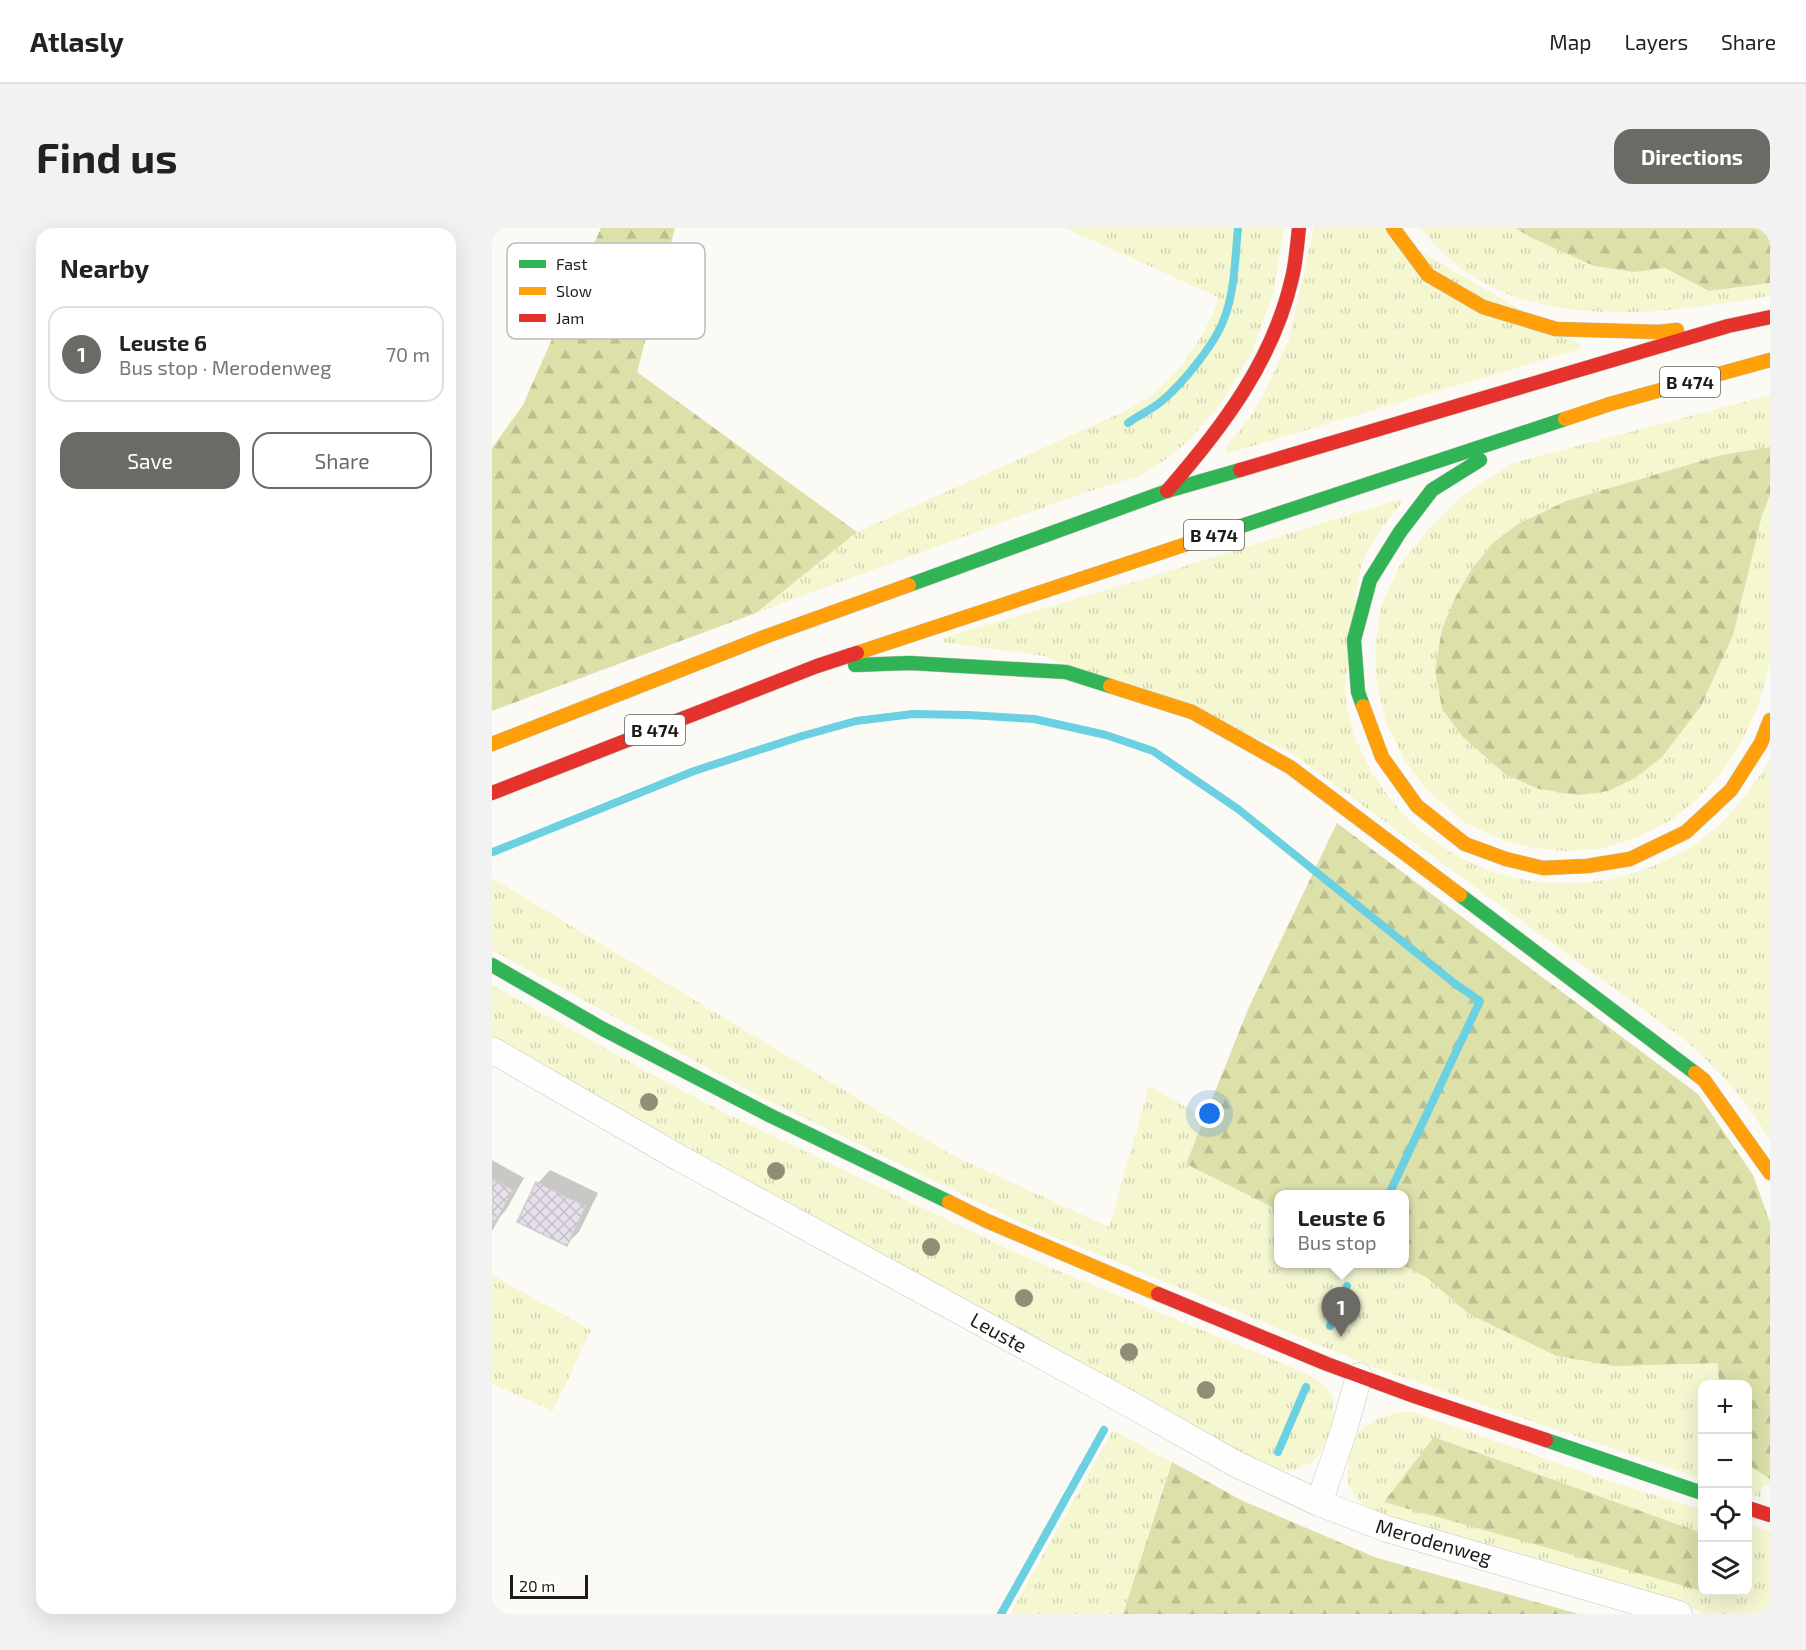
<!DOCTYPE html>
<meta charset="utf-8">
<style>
:root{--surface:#fff;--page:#f2f2f2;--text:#222;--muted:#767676;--line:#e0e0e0;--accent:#6c6a65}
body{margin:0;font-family:"Exo 2",sans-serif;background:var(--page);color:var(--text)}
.controls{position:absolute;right:18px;bottom:18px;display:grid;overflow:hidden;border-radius:12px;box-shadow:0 6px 24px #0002}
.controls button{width:54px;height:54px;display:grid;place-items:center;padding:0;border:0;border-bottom:2px solid var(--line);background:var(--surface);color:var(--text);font:30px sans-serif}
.scale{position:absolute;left:18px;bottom:15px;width:78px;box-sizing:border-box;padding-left:6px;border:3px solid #1f1c17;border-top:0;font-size:16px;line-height:21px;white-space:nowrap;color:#1f1c17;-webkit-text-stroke:4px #fff;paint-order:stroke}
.you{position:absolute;left:718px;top:886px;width:21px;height:21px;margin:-15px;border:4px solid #fff;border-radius:50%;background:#1a73e8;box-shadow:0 0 0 9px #1a73e833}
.badge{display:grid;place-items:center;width:39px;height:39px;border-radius:50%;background:var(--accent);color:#fff;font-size:20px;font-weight:700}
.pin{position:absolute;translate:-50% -50px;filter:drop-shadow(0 2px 3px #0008)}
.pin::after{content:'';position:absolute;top:32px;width:21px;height:18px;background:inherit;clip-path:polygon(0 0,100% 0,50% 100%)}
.popup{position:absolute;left:782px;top:962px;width:135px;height:78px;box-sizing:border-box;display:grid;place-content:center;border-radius:12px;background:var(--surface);filter:drop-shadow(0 2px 4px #0005);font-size:20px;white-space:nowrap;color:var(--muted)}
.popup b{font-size:22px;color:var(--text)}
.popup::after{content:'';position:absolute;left:50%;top:100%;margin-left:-12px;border:12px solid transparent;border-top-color:var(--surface)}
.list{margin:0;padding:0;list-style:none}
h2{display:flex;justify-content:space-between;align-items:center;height:78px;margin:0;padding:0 24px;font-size:26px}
h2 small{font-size:20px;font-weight:400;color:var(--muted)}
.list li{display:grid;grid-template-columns:39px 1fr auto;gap:18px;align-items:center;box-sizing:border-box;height:96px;margin:0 12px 12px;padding:0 12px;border:2px solid var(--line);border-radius:18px}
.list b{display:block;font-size:22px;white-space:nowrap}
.list p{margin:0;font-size:20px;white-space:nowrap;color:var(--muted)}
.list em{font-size:20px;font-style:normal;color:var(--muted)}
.actions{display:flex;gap:12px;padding:18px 24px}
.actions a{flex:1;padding:14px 0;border:2px solid var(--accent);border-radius:18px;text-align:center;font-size:21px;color:var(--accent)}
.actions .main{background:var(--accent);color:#fff}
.icon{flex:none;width:33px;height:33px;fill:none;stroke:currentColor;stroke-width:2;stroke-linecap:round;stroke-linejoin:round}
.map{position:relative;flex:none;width:1278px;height:1386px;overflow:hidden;border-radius:18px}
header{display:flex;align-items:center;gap:36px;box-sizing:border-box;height:84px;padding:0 30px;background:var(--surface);border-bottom:2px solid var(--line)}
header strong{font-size:28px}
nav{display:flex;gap:33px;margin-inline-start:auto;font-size:21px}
.intro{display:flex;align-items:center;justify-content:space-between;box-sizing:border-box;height:144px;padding:0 36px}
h1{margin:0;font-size:42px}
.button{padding:15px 27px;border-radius:18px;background:var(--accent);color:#fff;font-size:21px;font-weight:700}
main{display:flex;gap:36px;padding:0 36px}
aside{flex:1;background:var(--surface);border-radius:18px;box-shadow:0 6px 24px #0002}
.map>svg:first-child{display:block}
.grass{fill:url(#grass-tufts)}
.forest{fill:url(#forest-firs)}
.shadow{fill:#0003}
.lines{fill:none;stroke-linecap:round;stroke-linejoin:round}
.stream{stroke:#6ad0e2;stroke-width:8}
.building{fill:url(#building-cross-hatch);stroke:#cecdcd;stroke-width:1.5}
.street-casing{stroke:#c4c2bd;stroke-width:27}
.fast-casing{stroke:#c4c2bd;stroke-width:15}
.slow-casing{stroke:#c4c2bd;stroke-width:15}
.jam-casing{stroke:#c4c2bd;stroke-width:15}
.street{stroke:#fffefe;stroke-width:26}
.fast{stroke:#30b455;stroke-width:14}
.slow{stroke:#ff9f0a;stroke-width:14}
.jam{stroke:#e5322d;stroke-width:14}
.tree{fill:#8e8f76}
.labels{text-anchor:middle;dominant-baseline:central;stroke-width:4.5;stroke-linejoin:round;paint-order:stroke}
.shield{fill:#fff;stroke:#62605d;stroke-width:1.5}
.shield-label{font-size:18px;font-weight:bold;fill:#1f1c17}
.street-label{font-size:20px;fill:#1f1c17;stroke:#fff}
.key{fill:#fff;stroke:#bcbbb9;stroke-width:1.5}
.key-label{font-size:16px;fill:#1f1c17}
</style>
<header>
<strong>Atlasly</strong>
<nav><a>Map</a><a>Layers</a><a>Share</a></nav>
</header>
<div class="intro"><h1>Find us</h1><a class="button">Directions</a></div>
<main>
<aside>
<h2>Nearby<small></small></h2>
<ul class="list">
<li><span class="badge">1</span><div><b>Leuste 6</b><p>Bus stop · Merodenweg</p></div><em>70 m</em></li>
</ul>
<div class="actions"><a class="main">Save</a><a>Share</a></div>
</aside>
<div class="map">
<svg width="1278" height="1386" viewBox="0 0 1278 1386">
<defs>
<pattern id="grass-tufts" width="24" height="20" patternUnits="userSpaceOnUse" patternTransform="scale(1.5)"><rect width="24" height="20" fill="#f4f7d0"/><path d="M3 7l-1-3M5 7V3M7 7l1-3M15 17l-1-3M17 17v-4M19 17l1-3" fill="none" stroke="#d1d3b2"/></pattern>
<pattern id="forest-firs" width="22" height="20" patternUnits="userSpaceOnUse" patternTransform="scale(1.5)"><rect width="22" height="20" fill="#dce0a9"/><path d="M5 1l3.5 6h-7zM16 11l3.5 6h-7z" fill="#bcc091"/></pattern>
<pattern id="building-cross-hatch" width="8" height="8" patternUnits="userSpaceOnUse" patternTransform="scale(1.5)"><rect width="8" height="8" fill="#e5e0eb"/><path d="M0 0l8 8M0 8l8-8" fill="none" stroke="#c4c0c9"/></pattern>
</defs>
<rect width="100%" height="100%" fill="#fcfaf5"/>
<path class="grass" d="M 573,0 L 792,0 L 782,63 L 760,124 L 730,174 L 698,211 L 676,230 L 648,248 L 591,265 L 264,385 L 365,304 L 629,185 C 639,179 652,173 661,166 C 687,146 719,100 726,69 Z
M 822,0 L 888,0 L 1088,116 L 1088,121 L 737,225 L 733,221 L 760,186 L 776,157 L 797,111 Z
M 929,0 L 1023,0 L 1038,9 L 1102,38 L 1142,44 L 1173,40 L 1217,63 L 1278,55 L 1278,68 C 1159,88 1012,110 929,0 Z
M 1278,167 L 1278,219 L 1228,227 L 1074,273 L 1026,296 L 1001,315 L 981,339 L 963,371 L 950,401 L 943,442 L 950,481 L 970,508 L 1270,287 L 1278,267 L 1278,436 L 1266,478 L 1248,517 L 1229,545 L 1203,573 L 1179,592 L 1148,608 L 1111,620 L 1074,623 L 1042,620 L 1013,613 L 972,594 L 933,560 L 912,531 L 894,494 L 884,451 L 884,412 L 890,375 L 909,335 L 937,300 L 972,266 L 1021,235 Z
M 908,271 L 910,274 C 895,293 874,319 868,343 C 863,363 863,386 860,406 C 858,424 851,457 854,473 C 860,512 879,549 904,578 C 978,663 1095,678 1192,623 C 1228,603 1256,567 1278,532 L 1278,913 C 1257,873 1226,842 1193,812 L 795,522 L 552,428 L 451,414 L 451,410 L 645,353 Z
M 0,650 L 458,926 L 617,999 L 657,858 L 712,889 L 694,936 L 786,982 L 786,1036 L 909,1036 L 934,1049 L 977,1086 L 1013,1102 L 1123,1138 L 1226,1134 L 1227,1156 L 1210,1156 L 1210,1251 L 886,1141 L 536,998 L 269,869 L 0,722 Z
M 0,757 L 165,849 L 227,882 L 533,1029 L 816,1146 C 827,1153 838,1160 841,1173 C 844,1189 834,1224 821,1233 C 809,1241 798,1243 785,1244 L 462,1069 L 0,811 Z
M 0,1047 L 99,1102 L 61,1183 L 0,1156 Z
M 908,1184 L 921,1184 L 1105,1249 L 1210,1282 L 1210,1305 L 943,1209 L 1210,1364 L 1233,1369 L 1234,1364 L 1256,1364 L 1256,1297 L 1278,1304 L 1278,1386 L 1213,1386 L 1189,1374 L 874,1281 C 868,1274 860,1266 857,1258 C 852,1245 860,1210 870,1201 C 880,1191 895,1188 908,1184 Z
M 621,1202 L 679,1234 L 631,1386 L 518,1386 Z
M 1256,1237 L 1278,1251 L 1278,1258 L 1271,1257 L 1268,1269 L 1256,1265 Z"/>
<path class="forest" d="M 109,0 L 183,0 L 145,144 L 365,304 L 264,385 L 0,483 L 0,220 L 31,177 Z
M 1023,0 L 1278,0 L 1278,55 L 1217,63 L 1173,40 L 1142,44 L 1102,38 L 1038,9 Z
M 1278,219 L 1278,267 L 1270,287 L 1241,407 L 1209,478 L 1170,529 L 1143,550 L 1116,563 L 1087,567 L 1047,561 L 1014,547 L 970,508 L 950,481 L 943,442 L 950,401 L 963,370 L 981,339 L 1001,315 L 1026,296 L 1074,273 L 1229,227 Z
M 845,595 L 1206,866 L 1261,947 L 1278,994 L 1278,1251 L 1256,1237 L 1256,1156 L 1227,1156 L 1226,1135 L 1123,1138 L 1065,1128 L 977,1086 L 934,1049 L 909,1036 L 912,1036 L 912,966 L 786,966 L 786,982 L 694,936 L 757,779 Z
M 942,1209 L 1210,1305 L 1210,1363 L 892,1274 Z
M 680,1234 L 751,1273 L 885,1330 L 1087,1386 L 631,1386 Z"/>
<path class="shadow" d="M 0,932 L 32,950 L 14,982 L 8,989 L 0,1003 Z
M 58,942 L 106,965 L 87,1004 L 74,1016 L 27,993 L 46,955 Z"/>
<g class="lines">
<path class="stream" d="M 636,195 C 647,187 661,181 671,172 C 691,155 723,116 732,91 C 743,63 743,30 746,0
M 1,624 L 202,543 L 310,508 L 364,493 L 421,486 L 476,487 L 542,491 L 614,507 L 661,523 L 746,581 L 962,755 L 988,773 L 897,966
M 838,1098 L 855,1058
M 786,1224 L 814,1159
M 509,1386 L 612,1202"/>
</g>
<path class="building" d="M 0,951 L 21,962 L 2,997 L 0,995 Z
M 44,954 L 94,978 L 75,1018 L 25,994 Z"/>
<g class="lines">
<defs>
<path id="street" d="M 0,822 L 189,931 L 629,1171 L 744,1236 L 827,1275
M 867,1148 L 852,1202 L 827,1275 L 895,1301 L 1187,1386"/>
<path id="fast" d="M 728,305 L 1073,191
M 417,357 L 675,263 L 748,242
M 363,437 L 418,435 L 574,444 L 618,458
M 871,478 L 866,464 L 862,412 L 878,352 L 908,304 L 940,262 L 988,232
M 968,667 L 1203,845
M 0,737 L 111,801 L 277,887 L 457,974
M 1054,1212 L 1210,1265"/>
<path id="slow" d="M 901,0 L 936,47 L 991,79 L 1064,101 L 1167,104 L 1185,102
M 1073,191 L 1118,176 L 1278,132
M 365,425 L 728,305
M 618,458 L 700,484 L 798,539 L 968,667
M 871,478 L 890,529 L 925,578 L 973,616 L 1014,631 L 1051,640 L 1095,638 L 1138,631 L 1194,604 L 1239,562 L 1269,515 L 1278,492
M 0,516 L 275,408 L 417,357
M 1203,845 L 1212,852 L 1278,945
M 457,974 L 495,993 L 666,1066"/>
<path id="jam" d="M 748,242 L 1236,98 L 1278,89
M 675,263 C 730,200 781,133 800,50 C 804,34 805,17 807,0
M 0,565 L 325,438 L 365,425
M 666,1066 L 835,1136 L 919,1167 L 1054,1212
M 1256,1280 L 1278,1287"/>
</defs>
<use href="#street" class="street-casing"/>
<use href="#fast" class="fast-casing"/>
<use href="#slow" class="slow-casing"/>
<use href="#jam" class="jam-casing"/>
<use href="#street" class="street"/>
<use href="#fast" class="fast"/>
<use href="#slow" class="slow"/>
<use href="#jam" class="jam"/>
</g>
<g class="tree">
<circle cx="157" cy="874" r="9"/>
<circle cx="284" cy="943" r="9"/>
<circle cx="439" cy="1019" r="9"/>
<circle cx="532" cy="1070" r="9"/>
<circle cx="637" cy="1124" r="9"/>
<circle cx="714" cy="1162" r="9"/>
</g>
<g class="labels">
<g class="shield">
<rect x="1168" y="139" width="60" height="30" rx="4.5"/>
<rect x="692" y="292" width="60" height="30" rx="4.5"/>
<rect x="133" y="487" width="60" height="30" rx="4.5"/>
</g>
<g class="shield-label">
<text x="1198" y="154">B 474</text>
<text x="722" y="307">B 474</text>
<text x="163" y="502">B 474</text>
</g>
<g class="street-label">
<text transform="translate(507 1104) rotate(29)">Leuste</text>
<text transform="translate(942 1313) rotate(16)">Merodenweg</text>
</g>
</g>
<rect x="15" y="15" width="198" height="96" rx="9" class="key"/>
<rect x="27" y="32" width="27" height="8" fill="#30b455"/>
<rect x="27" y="59" width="27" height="8" fill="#ff9f0a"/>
<rect x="27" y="86" width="27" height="8" fill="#e5322d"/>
<g class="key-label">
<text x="64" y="42">Fast</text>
<text x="64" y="69">Slow</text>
<text x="64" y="96">Jam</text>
</g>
</svg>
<div class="controls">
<button>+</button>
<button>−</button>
<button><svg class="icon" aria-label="locate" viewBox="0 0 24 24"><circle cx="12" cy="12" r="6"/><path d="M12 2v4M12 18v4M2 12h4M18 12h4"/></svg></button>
<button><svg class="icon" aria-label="layers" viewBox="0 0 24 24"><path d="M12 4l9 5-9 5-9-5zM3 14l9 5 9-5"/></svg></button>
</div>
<div class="scale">20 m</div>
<div class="you"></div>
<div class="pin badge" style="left:849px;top:1109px">1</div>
<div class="popup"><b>Leuste 6</b>Bus stop</div>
</div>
</main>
